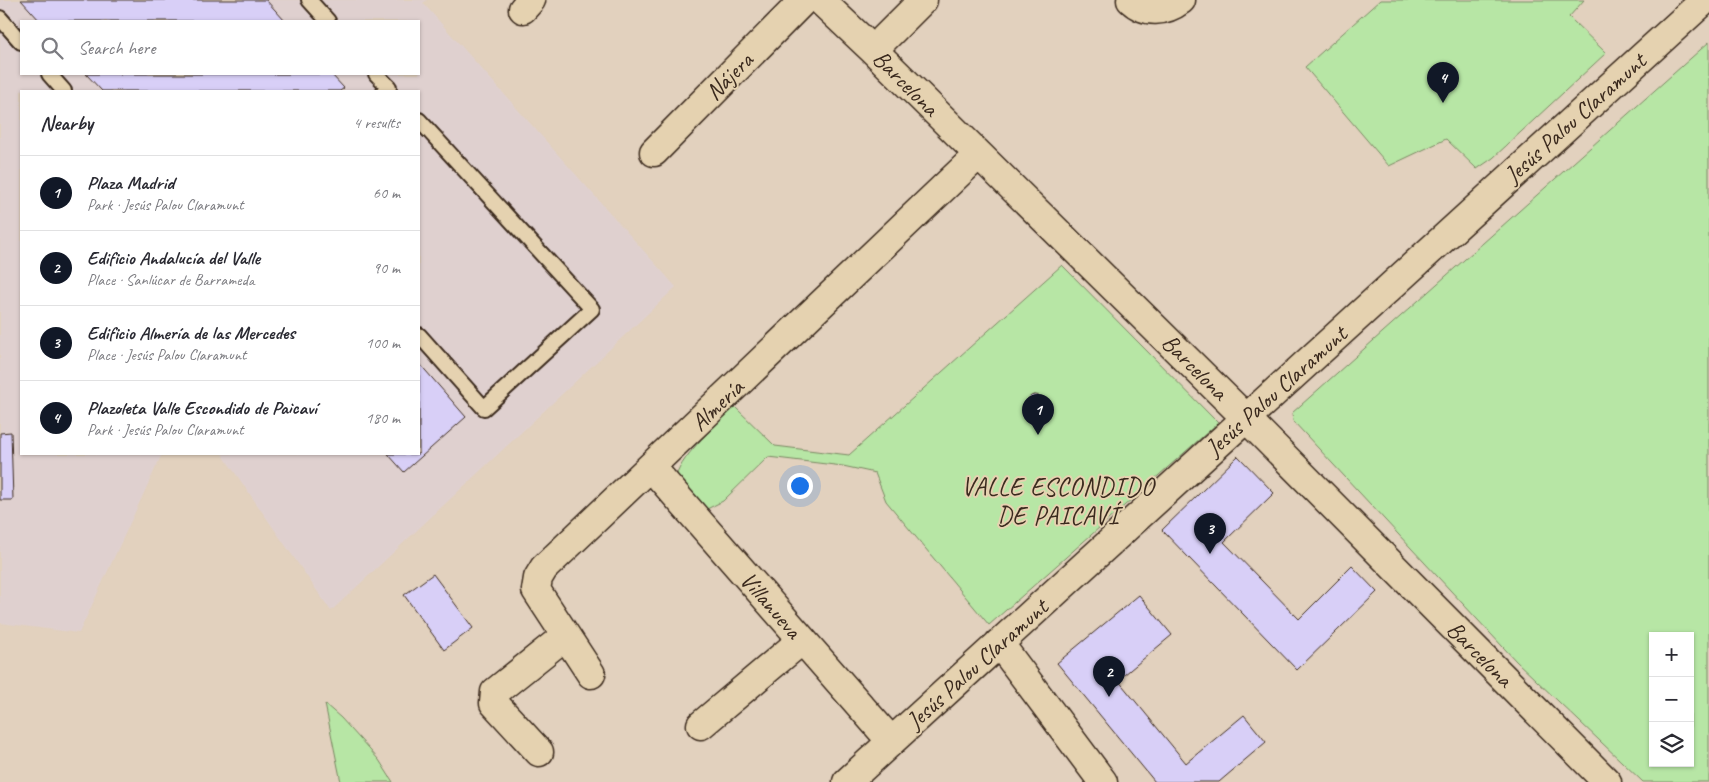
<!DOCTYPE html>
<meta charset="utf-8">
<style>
:root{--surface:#fff;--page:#f2f2f3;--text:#2b2b33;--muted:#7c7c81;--line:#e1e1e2;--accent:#111827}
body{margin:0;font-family:Caveat,sans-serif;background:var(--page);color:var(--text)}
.controls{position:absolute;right:15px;bottom:15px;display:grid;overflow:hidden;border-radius:0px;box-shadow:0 1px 4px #0004}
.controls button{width:45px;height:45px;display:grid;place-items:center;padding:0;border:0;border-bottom:1px solid var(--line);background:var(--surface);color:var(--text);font:25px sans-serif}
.you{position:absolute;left:799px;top:485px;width:18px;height:18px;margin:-12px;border:4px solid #fff;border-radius:50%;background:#1a73e8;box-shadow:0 0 0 8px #1a73e833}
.badge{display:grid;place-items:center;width:32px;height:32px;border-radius:50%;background:var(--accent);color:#fff;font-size:16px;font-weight:700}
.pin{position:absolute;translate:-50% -41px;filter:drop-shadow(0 1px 2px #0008)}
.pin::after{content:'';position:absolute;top:26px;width:18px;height:15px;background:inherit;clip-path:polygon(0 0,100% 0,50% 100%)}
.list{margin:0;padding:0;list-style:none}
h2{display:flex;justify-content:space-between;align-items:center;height:65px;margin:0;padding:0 20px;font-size:21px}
h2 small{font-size:16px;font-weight:400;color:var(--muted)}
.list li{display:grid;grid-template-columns:32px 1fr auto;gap:15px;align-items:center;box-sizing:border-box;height:75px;padding:0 20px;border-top:1px solid var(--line)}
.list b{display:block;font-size:19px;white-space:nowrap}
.list p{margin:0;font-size:16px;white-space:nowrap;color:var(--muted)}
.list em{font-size:16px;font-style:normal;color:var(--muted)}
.icon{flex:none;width:28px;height:28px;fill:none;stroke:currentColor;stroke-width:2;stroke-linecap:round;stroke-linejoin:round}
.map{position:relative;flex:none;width:1709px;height:782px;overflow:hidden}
.search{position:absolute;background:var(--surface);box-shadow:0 1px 4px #0004;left:20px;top:20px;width:400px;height:55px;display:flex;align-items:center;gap:12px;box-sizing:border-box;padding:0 18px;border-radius:0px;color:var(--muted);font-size:19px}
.panel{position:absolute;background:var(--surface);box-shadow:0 1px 4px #0004;left:20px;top:90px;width:400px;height:365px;border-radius:0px}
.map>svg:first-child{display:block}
.built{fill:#dfd0cf;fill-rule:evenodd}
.green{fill:#b7e6a5;stroke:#798862;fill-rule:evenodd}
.building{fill:#d8cff7;stroke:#3b2a1e}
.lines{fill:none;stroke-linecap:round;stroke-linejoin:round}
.lane-casing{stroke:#3b2a1e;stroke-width:18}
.street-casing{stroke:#3b2a1e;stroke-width:31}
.lane{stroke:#e5d2b0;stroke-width:14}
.street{stroke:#e5d2b0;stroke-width:28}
.labels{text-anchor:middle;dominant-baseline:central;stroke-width:4;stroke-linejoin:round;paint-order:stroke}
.street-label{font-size:24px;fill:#3b2a1e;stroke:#e5d2b0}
.neighbourhood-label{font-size:25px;letter-spacing:1px;fill:#3b2a1e;stroke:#e5d2b0}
</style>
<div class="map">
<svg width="1709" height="782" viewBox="0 0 1709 782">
<rect width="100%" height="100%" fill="#e2d1be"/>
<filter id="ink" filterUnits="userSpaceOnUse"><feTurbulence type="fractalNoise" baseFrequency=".02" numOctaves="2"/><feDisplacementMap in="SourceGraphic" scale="10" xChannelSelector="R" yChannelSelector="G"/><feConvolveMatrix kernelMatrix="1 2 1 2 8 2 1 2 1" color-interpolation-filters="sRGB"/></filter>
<g filter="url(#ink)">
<path class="built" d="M 0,0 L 427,0 L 423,3 L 676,287 L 331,611 L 222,454 L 419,454 L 419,91 L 21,91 L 21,454 L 162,454 L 79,633 L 0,623 ZM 21,21 L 419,21 L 419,74 L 21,74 Z"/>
<path class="green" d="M 1380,0 L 1584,0 L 1569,17 L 1606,53 L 1493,158 L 1477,169 L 1446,139 L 1389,166 L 1305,67 Z
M 1709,42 L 1709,782 L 1643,782 L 1516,661 L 1293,421 L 1292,413 ZM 1653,636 L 1690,636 L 1690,763 L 1653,763 Z
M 1062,265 L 1218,423 L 989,625 L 886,501 L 875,473 L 843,466 L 768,457 L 723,501 L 699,513 L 676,477 C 682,454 718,424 734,406 L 775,446 L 849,455 Z
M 325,704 L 341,718 L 379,760 L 393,782 L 341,782 Z"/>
<path class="building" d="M 21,0 L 266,0 L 285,21 L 40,21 Z
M 86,74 L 331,74 L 344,88 L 340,91 L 102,91 Z
M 419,363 L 466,417 L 404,472 L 388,454 L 419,454 Z
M1027 403a8 8 0 1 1 16 0a8 8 0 1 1-16 0Z
M 11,432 L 13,500 L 0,500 L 0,433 Z
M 1238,456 L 1274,493 L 1224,542 L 1299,619 L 1352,566 L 1377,592 L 1297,670 L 1162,530 Z
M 433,574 L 473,628 L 444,650 L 404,595 Z
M 1139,595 L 1172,635 L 1118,680 L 1186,763 L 1244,715 L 1266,742 L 1219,782 L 1155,782 L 1057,663 Z"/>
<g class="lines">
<defs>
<path id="lane" d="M 309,0 L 328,21
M 0,18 L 21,42
M 49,74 L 64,91
M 376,74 L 389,87 L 384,91
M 419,120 L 592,309 L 484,408 L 419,335"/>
<path id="street" d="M 820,0 L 873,50 L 1246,418 L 1607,782
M 1131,0 C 1146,14 1165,12 1181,0
M 523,9 L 531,0
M 873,50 L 923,0
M 654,152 L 804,0
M 652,468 L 891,741
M 999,643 L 1103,782
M 591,674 L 536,590 L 538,578 L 544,568 L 978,155
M 701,725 L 802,640
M 539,752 L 494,703 L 495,692 L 565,636
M 847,782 L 1705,0"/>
</defs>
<use href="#lane" class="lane-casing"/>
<use href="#street" class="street-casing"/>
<use href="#lane" class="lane"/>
<use href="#street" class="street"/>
</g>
</g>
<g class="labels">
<g class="street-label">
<text transform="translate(729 76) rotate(-45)">Nájera</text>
<text transform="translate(906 83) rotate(45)">Barcelona</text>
<text transform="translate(1575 118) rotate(-42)">Jesús Palou Claramunt</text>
<text transform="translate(1195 367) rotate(45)">Barcelona</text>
<text transform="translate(1276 391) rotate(-42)">Jesús Palou Claramunt</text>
<text transform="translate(717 405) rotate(-44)">Almería</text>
<text transform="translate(771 605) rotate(49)">Villanueva</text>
<text transform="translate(1480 654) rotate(45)">Barcelona</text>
<text transform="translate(977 664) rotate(-42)">Jesús Palou Claramunt</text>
</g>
<g class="neighbourhood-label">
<text x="1058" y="487">VALLE ESCONDIDO<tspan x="1058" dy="29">DE PAICAVÍ</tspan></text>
</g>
</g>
</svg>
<div class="controls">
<button>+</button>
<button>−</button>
<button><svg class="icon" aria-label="layers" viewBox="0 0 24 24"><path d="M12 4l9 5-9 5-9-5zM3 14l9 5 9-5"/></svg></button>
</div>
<div class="you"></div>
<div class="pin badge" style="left:1038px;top:435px">1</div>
<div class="pin badge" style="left:1109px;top:697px">2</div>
<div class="pin badge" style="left:1210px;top:554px">3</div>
<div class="pin badge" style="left:1443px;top:103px">4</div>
<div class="search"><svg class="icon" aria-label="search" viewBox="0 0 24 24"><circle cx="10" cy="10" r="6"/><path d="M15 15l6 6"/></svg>Search here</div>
<section class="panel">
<h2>Nearby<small>4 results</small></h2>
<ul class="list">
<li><span class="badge">1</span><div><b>Plaza Madrid</b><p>Park · Jesús Palou Claramunt</p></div><em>60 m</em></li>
<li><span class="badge">2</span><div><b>Edificio Andalucía del Valle</b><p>Place · Sanlúcar de Barrameda</p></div><em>90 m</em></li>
<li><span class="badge">3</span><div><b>Edificio Almería de las Mercedes</b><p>Place · Jesús Palou Claramunt</p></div><em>100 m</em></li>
<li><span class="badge">4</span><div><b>Plazoleta Valle Escondido de Paicaví</b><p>Park · Jesús Palou Claramunt</p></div><em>180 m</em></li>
</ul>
</section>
</div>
